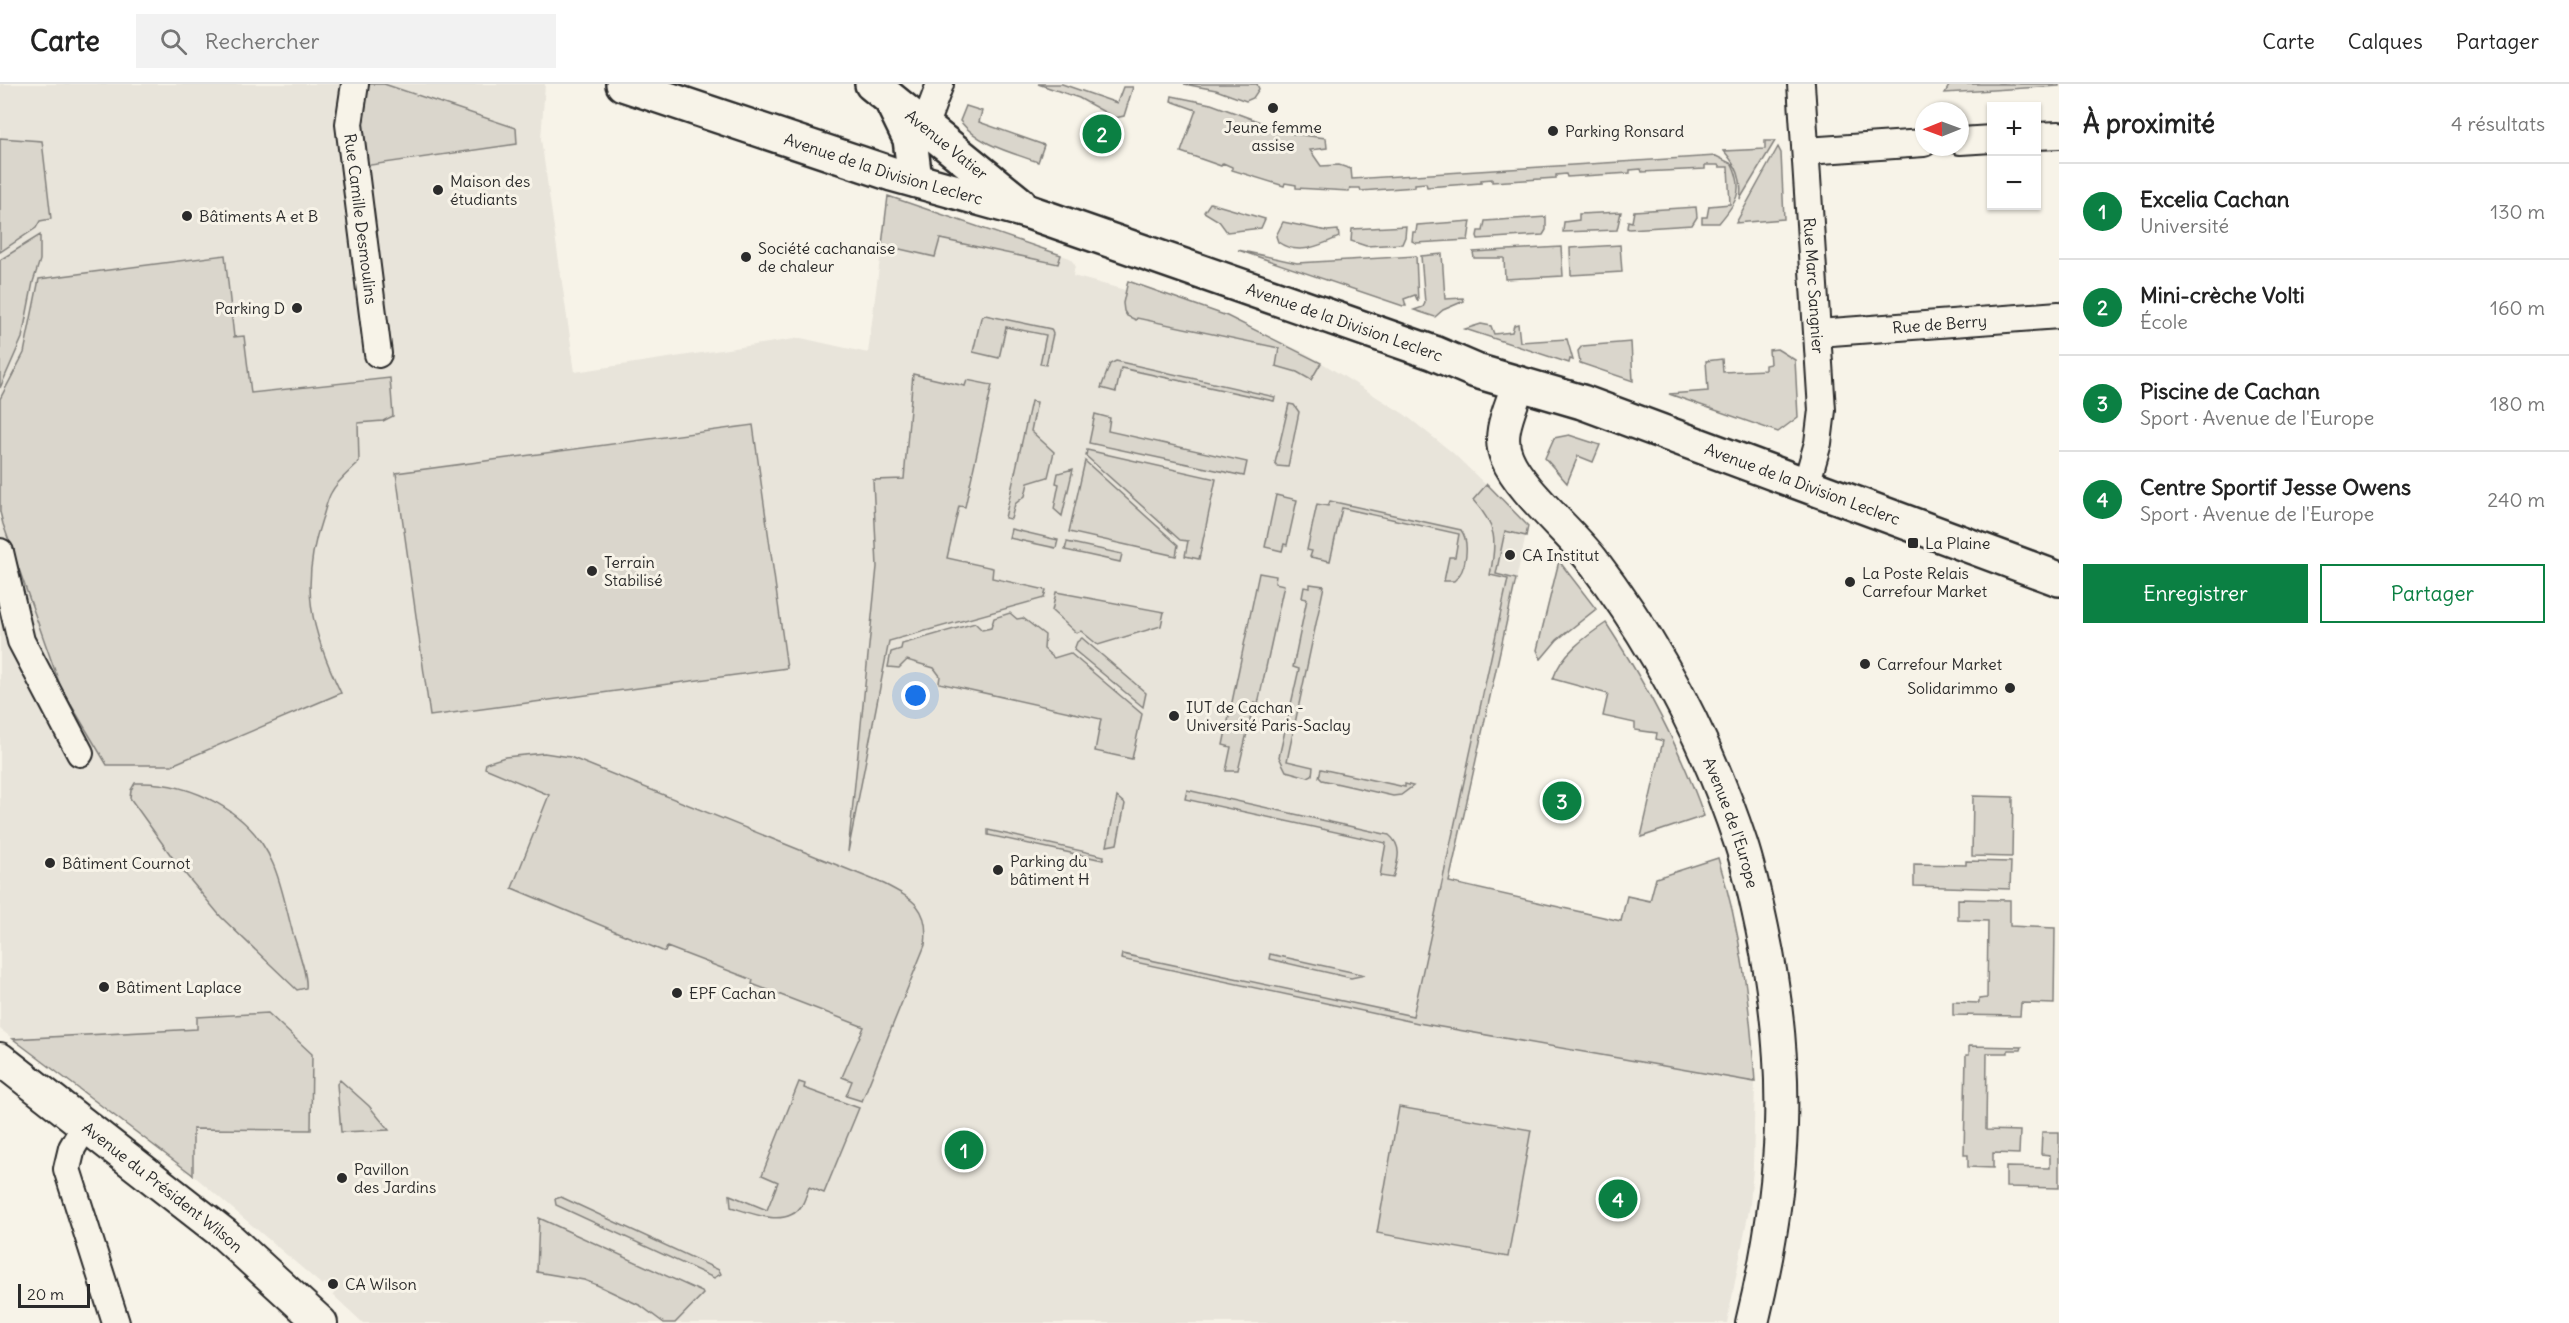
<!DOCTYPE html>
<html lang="fr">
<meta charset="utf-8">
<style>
:root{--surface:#fff;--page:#f2f2f2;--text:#222;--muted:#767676;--line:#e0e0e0;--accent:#0b8043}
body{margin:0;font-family:Delius,sans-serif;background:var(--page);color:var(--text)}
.controls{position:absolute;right:18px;top:18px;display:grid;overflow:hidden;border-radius:0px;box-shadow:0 2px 4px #0004}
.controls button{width:54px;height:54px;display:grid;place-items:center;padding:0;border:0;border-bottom:2px solid var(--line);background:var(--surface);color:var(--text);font:30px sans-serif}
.compass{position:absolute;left:1915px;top:18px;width:54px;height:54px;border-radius:50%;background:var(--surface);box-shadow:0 2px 4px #0004;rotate:269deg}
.scale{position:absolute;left:18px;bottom:15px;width:72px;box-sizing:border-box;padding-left:6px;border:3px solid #2b2b2b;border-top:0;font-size:16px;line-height:21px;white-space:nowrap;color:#2b2b2b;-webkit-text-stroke:4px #f7f3e8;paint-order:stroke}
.you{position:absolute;left:916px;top:612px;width:21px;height:21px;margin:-15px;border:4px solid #fff;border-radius:50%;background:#1a73e8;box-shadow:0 0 0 9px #1a73e833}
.badge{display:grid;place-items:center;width:39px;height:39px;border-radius:50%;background:var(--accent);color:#fff;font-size:20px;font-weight:700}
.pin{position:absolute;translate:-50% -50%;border:3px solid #fff;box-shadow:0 2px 6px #0006}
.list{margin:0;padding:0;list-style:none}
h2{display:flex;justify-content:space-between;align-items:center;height:78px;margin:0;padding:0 24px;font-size:26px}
h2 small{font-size:20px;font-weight:400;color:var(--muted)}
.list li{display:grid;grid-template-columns:39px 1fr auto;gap:18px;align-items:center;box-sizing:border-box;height:96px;padding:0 24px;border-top:2px solid var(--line)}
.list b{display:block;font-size:22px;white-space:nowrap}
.list p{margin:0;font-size:20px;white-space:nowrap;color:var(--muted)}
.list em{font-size:20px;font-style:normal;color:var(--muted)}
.actions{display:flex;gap:12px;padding:18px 24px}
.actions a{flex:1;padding:14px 0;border:2px solid var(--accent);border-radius:0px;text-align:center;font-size:21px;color:var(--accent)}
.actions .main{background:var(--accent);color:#fff}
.icon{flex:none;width:33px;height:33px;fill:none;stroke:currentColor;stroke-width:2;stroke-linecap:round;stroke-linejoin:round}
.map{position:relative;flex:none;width:2059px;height:1239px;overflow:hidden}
header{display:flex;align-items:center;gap:36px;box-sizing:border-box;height:84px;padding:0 30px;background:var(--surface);border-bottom:2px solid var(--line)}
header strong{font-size:28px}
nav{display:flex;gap:33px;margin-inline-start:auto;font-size:21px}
.search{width:420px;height:54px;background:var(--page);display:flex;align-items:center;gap:15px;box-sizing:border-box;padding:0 21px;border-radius:0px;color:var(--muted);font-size:22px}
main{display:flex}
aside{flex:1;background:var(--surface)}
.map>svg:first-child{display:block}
.built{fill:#e8e4da}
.green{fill:#dad6cc;stroke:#82807c;stroke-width:1.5}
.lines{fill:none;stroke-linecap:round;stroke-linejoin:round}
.minor-casing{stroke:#2b2b2b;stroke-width:30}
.tertiary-casing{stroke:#2b2b2b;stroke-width:36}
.secondary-casing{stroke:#2b2b2b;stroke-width:38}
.minor{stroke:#f7f3e8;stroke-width:26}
.tertiary{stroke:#f7f3e8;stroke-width:32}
.secondary{stroke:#f7f3e8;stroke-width:33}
.poi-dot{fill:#2b2b2b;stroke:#f7f3e8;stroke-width:2}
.labels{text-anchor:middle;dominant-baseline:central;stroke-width:6;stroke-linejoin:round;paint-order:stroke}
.poi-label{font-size:16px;fill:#2b2b2b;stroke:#f7f3e8;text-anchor:start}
.street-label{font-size:16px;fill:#2b2b2b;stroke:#f7f3e8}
</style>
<header>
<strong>Carte</strong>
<div class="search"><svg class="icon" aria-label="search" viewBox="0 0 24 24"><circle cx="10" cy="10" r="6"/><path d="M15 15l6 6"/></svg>Rechercher</div>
<nav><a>Carte</a><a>Calques</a><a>Partager</a></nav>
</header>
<main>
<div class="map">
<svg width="2059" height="1239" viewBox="0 0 2059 1239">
<rect width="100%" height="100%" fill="#f7f3e8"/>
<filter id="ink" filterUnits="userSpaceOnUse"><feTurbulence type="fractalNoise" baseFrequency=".0167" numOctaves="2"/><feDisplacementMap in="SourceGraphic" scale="12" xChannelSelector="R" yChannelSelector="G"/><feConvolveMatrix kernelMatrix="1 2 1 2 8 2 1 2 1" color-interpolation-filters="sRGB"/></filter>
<g filter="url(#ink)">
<path class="built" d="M 0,0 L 545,0 L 541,55 L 575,288 L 801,254 L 868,269 L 888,112 L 1070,174 L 1075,181 L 1073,192 L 1125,206 L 1142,201 L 1227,232 L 1311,272 L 1404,330 L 1453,369 L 1528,442 L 1418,939 L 1755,998 L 1753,1084 L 1750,1121 L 1727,1239 L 363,1239 L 333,1211 L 335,1208 L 325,1199 L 322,1201 L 193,1091 L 0,945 Z"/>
<path class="green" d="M 365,0 L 384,0 L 516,44 L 517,60 L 364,82 L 360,9 Z
M 1038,0 L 1062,0 L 1117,19 L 1123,3 L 1133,3 L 1124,32 L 1115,34 L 1079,14 Z
M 1184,0 L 1257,0 L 1259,5 L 1253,14 L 1246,17 L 1216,6 Z
M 1950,0 L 2059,0 L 2059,2 L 1945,9 Z
M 1172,12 L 1211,20 L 1293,50 L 1326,54 L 1327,64 L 1310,66 L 1321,82 L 1339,81 L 1351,85 L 1352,95 L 1716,72 L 1732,80 C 1745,107 1736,119 1719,139 L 1702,139 L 1702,133 L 1707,133 L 1709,122 L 1730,120 L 1728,83 L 1719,83 L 1718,81 L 1705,81 L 1705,85 L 1642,88 L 1641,85 L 1630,86 L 1630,89 L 1567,93 L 1566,90 L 1556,91 L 1556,94 L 1492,98 L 1492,95 L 1481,96 L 1481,99 L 1427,103 L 1426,99 L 1415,100 L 1415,103 L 1361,107 L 1360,104 L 1350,104 L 1349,107 L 1296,104 L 1296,101 L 1285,99 L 1284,102 L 1232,86 L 1232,83 L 1223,79 L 1221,82 L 1181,68 L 1196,26 L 1171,17 Z
M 966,22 L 982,27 L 979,38 L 1044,61 L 1038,78 C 1010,68 979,61 960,37 Z
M 0,54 L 42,57 L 51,135 L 40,137 L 36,144 L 0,168 Z
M 1765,57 L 1775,57 L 1740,115 C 1743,95 1737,82 1724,67 L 1765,65 Z
M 1778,63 L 1781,69 L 1784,135 L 1736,139 Z
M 888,112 L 1061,171 L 1058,180 L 940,155 L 935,173 L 882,161 Z
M 1210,119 L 1265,135 L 1261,144 L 1227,148 L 1219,137 L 1204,128 Z
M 1696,123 L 1697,133 L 1692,141 L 1629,145 L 1627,144 L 1628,137 L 1632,138 L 1634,127 Z
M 1621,128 L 1617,146 L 1563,148 L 1564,138 L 1579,136 L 1579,130 Z
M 1546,133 L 1546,146 L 1543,151 L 1478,155 L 1477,152 L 1478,147 L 1483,147 L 1485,137 Z
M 1471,137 L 1468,156 L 1416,159 L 1412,157 L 1413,148 L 1416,148 L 1417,141 Z
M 1283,138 L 1327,147 L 1338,146 L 1339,153 C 1319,162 1297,172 1278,158 L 1276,152 Z
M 1406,142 L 1405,153 L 1402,160 L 1366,162 L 1351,157 L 1352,145 Z
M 40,151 L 40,176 L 33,198 L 22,254 L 0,304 L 0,176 Z
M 1620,161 L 1622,188 L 1571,191 L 1570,164 Z
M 1561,163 L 1563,192 L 1505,195 L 1504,174 L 1474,174 L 1473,168 Z
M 1238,166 L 1297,179 L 1416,172 L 1418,218 L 1415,211 L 1404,215 L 1406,222 L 1403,222 Z
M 1442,170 L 1445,215 L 1463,214 L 1464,217 L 1443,226 L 1435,233 L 1414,226 L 1423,223 L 1425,219 L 1421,172 Z
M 225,171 L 234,253 L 244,252 L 251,309 L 390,294 L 393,332 L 383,337 L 358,339 L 359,378 C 350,387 337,397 331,409 C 327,416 325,427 322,435 C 299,502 311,547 341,609 L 172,681 L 107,681 L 61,604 L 3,440 L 0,428 L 0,315 L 24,269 L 39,195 Z
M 1128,197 L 1227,232 L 1321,279 L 1311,296 L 1297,288 L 1276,282 L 1279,264 L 1137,234 L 1136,236 L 1127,232 L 1124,227 L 1123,219 Z
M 985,231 L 1051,245 L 1053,250 L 1046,281 L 1040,280 L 1046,251 L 1006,243 L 999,274 L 973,268 L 981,234 Z
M 1481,240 L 1491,242 L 1494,250 L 1512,248 L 1514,241 L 1518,240 L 1520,258 L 1567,255 L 1573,276 L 1570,275 L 1569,279 L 1465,245 Z
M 1631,258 L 1633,297 L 1580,279 L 1578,267 L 1582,262 Z
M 1777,265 L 1795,276 L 1798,333 L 1778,348 L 1669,310 L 1708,307 L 1706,277 L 1722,275 L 1723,288 L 1765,286 L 1765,281 L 1770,280 L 1769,266 Z
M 1116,277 L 1275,313 L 1274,317 L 1121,284 L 1116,308 L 1101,304 L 1110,280 Z
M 913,290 L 965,302 L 967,296 L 992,301 L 965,423 L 959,422 L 947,474 L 993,484 L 992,494 L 1046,506 L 1044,514 L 889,557 L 848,768 L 877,483 L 873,396 L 904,395 Z
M 1031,317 L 1037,318 L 1031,347 L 1054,368 L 1048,393 L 1028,399 L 1025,412 L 1015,420 L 1011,435 L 1005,434 Z
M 1289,320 L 1294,321 L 1299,328 L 1288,383 L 1277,382 L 1275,379 Z
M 1095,330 L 1110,334 L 1108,347 L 1247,378 L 1244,392 L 1089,359 Z
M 753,341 L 787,584 L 430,632 L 396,389 Z
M 1569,351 L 1600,361 L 1593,378 L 1578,372 L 1567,399 L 1545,374 L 1554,354 Z
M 1087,366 L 1216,395 L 1199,475 L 1185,472 L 1188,457 L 1180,456 L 1086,372 Z
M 1085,377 L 1178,461 L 1176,472 L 1069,448 Z
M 1073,385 L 1062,432 L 1054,425 L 1059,400 L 1056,399 L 1058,389 Z
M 1487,400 L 1528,442 L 1526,452 L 1505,447 L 1496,490 L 1516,495 L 1449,798 L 1621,837 L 1627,812 L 1650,817 L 1656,794 L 1718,774 C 1741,847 1750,921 1755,998 L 1418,939 L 1121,875 L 1122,870 L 1413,932 L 1508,495 L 1490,491 C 1497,457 1497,442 1473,416 Z
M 1276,411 L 1297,416 L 1287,461 L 1284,460 L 1282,467 L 1265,463 Z
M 1330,417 L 1461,446 C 1470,458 1467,487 1454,497 L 1444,497 L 1449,473 L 1455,473 L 1459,450 L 1342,424 L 1330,477 L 1310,473 L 1312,467 L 1307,466 L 1317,420 L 1328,422 Z
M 1011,445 L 1058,456 L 1056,464 L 1009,454 Z
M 1067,458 L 1122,470 L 1120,478 L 1065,466 Z
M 1559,477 L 1596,525 L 1557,556 L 1541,575 L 1537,566 Z
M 1259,489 L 1276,492 L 1275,499 L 1284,501 L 1258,620 L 1254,619 L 1238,687 L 1226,687 L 1231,663 L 1223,661 Z
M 1310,500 L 1324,502 L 1287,677 L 1313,683 L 1312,691 L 1308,693 L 1286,687 L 1279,673 L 1299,585 L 1293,583 L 1307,515 L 1302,514 L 1304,503 L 1310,504 Z
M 1056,508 L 1164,528 L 1161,542 L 1098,561 L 1081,547 L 1076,549 L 1052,527 Z
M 1010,529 L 1017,535 L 1023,534 L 1045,551 L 1044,565 L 1054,574 L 1070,569 L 1142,630 L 1132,675 L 1095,667 L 1101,635 L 939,599 L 940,592 L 934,584 L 907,576 L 899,584 L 888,583 L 891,568 L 901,565 L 902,560 L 975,539 L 982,546 L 991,544 L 994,534 Z
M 1606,539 C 1646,600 1680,663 1704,732 L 1641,753 L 1663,657 L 1656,655 L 1657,649 L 1635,646 L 1635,639 L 1603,632 L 1608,610 L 1553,595 C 1561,570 1585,553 1606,539 Z
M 1082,554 L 1146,609 L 1143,623 L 1074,566 L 1077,558 Z
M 544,669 L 570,673 L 884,800 C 913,815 930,824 925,861 L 862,1017 L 846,1012 L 852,997 L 842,993 L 864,943 L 752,900 L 753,896 L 667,863 L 665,868 L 512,804 L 549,711 L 485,684 L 486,679 L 505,673 Z
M 1321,685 L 1405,703 L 1405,700 L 1413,702 L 1401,711 L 1393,712 L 1322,696 L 1319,693 Z
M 135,699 C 191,697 251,727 273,780 C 282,801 286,824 292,846 C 296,861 308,890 306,904 L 297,906 L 221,833 L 177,780 L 130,714 L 131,706 Z
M 1187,706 L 1389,751 C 1404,763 1397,779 1393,794 L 1380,792 L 1386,759 L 1185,715 Z
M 1973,712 L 2013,713 L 2012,773 L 1972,772 Z
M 1117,713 L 1125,720 L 1117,760 L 1107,762 Z
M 988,746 L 1104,772 L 1103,776 L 988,751 Z
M 1966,777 L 2011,778 L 2010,805 L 1914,802 L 1914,780 L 1966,781 Z
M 1958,815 L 2010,816 L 2010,842 L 2055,844 L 2054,920 L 2021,919 L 2020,932 L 1953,931 L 1953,918 L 1979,919 L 1979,915 L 1987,914 L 1988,837 L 1958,836 Z
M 1270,870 L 1365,891 L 1351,894 L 1269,875 Z
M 268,929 L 312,970 L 311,1046 L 193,1045 L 193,1091 L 13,955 L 197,945 L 197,933 Z
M 1969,962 L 2022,963 L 2021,966 L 2008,966 L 2008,969 L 1987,969 L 1986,1046 L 2020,1047 L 2019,1070 L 1993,1069 L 1993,1084 L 1968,1083 L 1968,1071 L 1964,1071 L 1966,971 L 1969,971 Z
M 340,996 L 369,1022 L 389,1046 L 341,1048 L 337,1000 Z
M 799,998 L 805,1000 L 804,1004 L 859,1024 L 824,1109 L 809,1103 C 807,1109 805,1116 802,1121 C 787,1145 751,1129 731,1123 L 730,1111 L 767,1126 L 778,1098 L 762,1091 Z
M 1399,1023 L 1531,1046 L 1508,1173 L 1377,1149 Z
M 2042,1048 L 2059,1048 L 2059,1104 L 2006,1103 L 2006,1083 L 2050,1084 L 2050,1071 L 2041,1070 Z
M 561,1113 L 719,1186 L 721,1190 L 714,1194 L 556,1121 L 555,1115 Z
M 539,1134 L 702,1208 L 703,1210 L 675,1239 L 664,1239 L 641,1222 L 597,1201 L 584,1196 L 537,1188 Z"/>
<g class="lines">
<defs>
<g id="minor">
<path id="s1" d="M 355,0 L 349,40 L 378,270"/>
<path id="s2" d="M 1801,0 L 1822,326 L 1818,359 L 1806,401"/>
<path d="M 924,43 L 940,0"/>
<path d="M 2036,52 L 2059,51"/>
<path d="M 1960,57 L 1992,55"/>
<path d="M 1806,67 L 1924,59"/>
<path id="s3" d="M 1818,249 L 2059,231"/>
<path d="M 0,468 L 21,557 L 80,669"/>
<path d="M 85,1042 L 72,1064 L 67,1085 L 116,1239"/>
</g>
<g id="tertiary">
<path id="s4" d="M 1518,301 C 1511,324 1496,350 1507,374 C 1520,406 1569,446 1592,476 C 1657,561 1707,657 1741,760 C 1750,787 1756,816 1762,844 C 1792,985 1786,1099 1752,1239"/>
<path id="s5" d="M 0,975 L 224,1150 L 321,1239"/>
</g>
<g id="secondary">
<path id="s6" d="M 623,0 L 892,90 L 1029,128 L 1434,269 L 1476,287 L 1582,318 L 2059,495"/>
<path id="s7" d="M 872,0 L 1019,119"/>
<path d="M 893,20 L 910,55 L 915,96"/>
</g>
</defs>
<use href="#minor" class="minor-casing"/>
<use href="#tertiary" class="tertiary-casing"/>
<use href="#secondary" class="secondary-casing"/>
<use href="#minor" class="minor"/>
<use href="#tertiary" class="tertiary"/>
<use href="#secondary" class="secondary"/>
</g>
</g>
<g class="poi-dot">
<circle cx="1273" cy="24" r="6"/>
<circle cx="1553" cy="47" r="6"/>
<circle cx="438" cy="106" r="6"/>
<circle cx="187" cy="132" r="6"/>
<circle cx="746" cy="173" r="6"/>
<circle cx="297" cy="224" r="6"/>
<rect x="1907" y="453" width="12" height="12" rx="3"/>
<circle cx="1510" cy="471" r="6"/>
<circle cx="592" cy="487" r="6"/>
<circle cx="1850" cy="498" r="6"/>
<circle cx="1865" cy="580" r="6"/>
<circle cx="2010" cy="604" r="6"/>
<circle cx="1174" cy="632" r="6"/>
<circle cx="50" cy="779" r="6"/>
<circle cx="998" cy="786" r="6"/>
<circle cx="104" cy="903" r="6"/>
<circle cx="677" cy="909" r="6"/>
<circle cx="342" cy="1094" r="6"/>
<circle cx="333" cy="1200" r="6"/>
</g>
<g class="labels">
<g class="poi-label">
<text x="1273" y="43" text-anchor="middle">Jeune femme<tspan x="1273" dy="18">assise</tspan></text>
<text x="1565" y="47">Parking Ronsard</text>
<text x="450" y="97">Maison des<tspan x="450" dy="18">étudiants</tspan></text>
<text x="199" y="132">Bâtiments A et B</text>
<text x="758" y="164">Société cachanaise<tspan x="758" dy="18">de chaleur</tspan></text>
<text x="285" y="224" text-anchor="end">Parking D</text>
<text x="1925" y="459">La Plaine</text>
<text x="1522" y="471">CA Institut</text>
<text x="604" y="478">Terrain<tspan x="604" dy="18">Stabilisé</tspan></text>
<text x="1862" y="489">La Poste Relais<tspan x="1862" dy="18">Carrefour Market</tspan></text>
<text x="1877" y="580">Carrefour Market</text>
<text x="1998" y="604" text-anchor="end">Solidarimmo</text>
<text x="1186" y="623">IUT de Cachan -<tspan x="1186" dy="18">Université Paris-Saclay</tspan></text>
<text x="1010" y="777">Parking du<tspan x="1010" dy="18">bâtiment H</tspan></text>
<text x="62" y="779">Bâtiment Cournot</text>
<text x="116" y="903">Bâtiment Laplace</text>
<text x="689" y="909">EPF Cachan</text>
<text x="354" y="1085">Pavillon<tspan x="354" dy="18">des Jardins</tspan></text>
<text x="345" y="1200">CA Wilson</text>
</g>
<g class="street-label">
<text stroke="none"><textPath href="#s7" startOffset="96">Avenue Vatier</textPath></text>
<text stroke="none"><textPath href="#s6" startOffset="274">Avenue de la Division Leclerc</textPath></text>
<text stroke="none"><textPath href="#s1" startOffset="136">Rue Camille Desmoulins</textPath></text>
<text stroke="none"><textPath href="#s2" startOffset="202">Rue Marc Sangnier</textPath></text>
<text stroke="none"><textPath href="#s6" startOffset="760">Avenue de la Division Leclerc</textPath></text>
<text stroke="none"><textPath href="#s3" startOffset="122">Rue de Berry</textPath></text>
<text stroke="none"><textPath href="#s6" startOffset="1246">Avenue de la Division Leclerc</textPath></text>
<text stroke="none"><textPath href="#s4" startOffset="508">Avenue de l'Europe</textPath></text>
<text stroke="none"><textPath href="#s5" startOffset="207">Avenue du Président Wilson</textPath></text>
</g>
</g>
</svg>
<div class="controls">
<button>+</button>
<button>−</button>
</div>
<svg class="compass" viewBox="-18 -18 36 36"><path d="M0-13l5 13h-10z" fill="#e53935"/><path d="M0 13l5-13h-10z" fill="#767676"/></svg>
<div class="scale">20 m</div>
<div class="you"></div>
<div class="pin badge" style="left:964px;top:1066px">1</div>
<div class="pin badge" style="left:1102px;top:50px">2</div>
<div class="pin badge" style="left:1562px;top:717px">3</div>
<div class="pin badge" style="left:1618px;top:1115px">4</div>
</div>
<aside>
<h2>À proximité<small>4 résultats</small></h2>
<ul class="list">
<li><span class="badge">1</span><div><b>Excelia Cachan</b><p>Université</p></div><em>130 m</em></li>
<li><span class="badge">2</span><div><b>Mini-crèche Volti</b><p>École</p></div><em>160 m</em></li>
<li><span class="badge">3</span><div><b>Piscine de Cachan</b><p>Sport · Avenue de l'Europe</p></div><em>180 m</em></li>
<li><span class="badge">4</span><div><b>Centre Sportif Jesse Owens</b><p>Sport · Avenue de l'Europe</p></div><em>240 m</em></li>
</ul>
<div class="actions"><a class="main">Enregistrer</a><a>Partager</a></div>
</aside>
</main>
